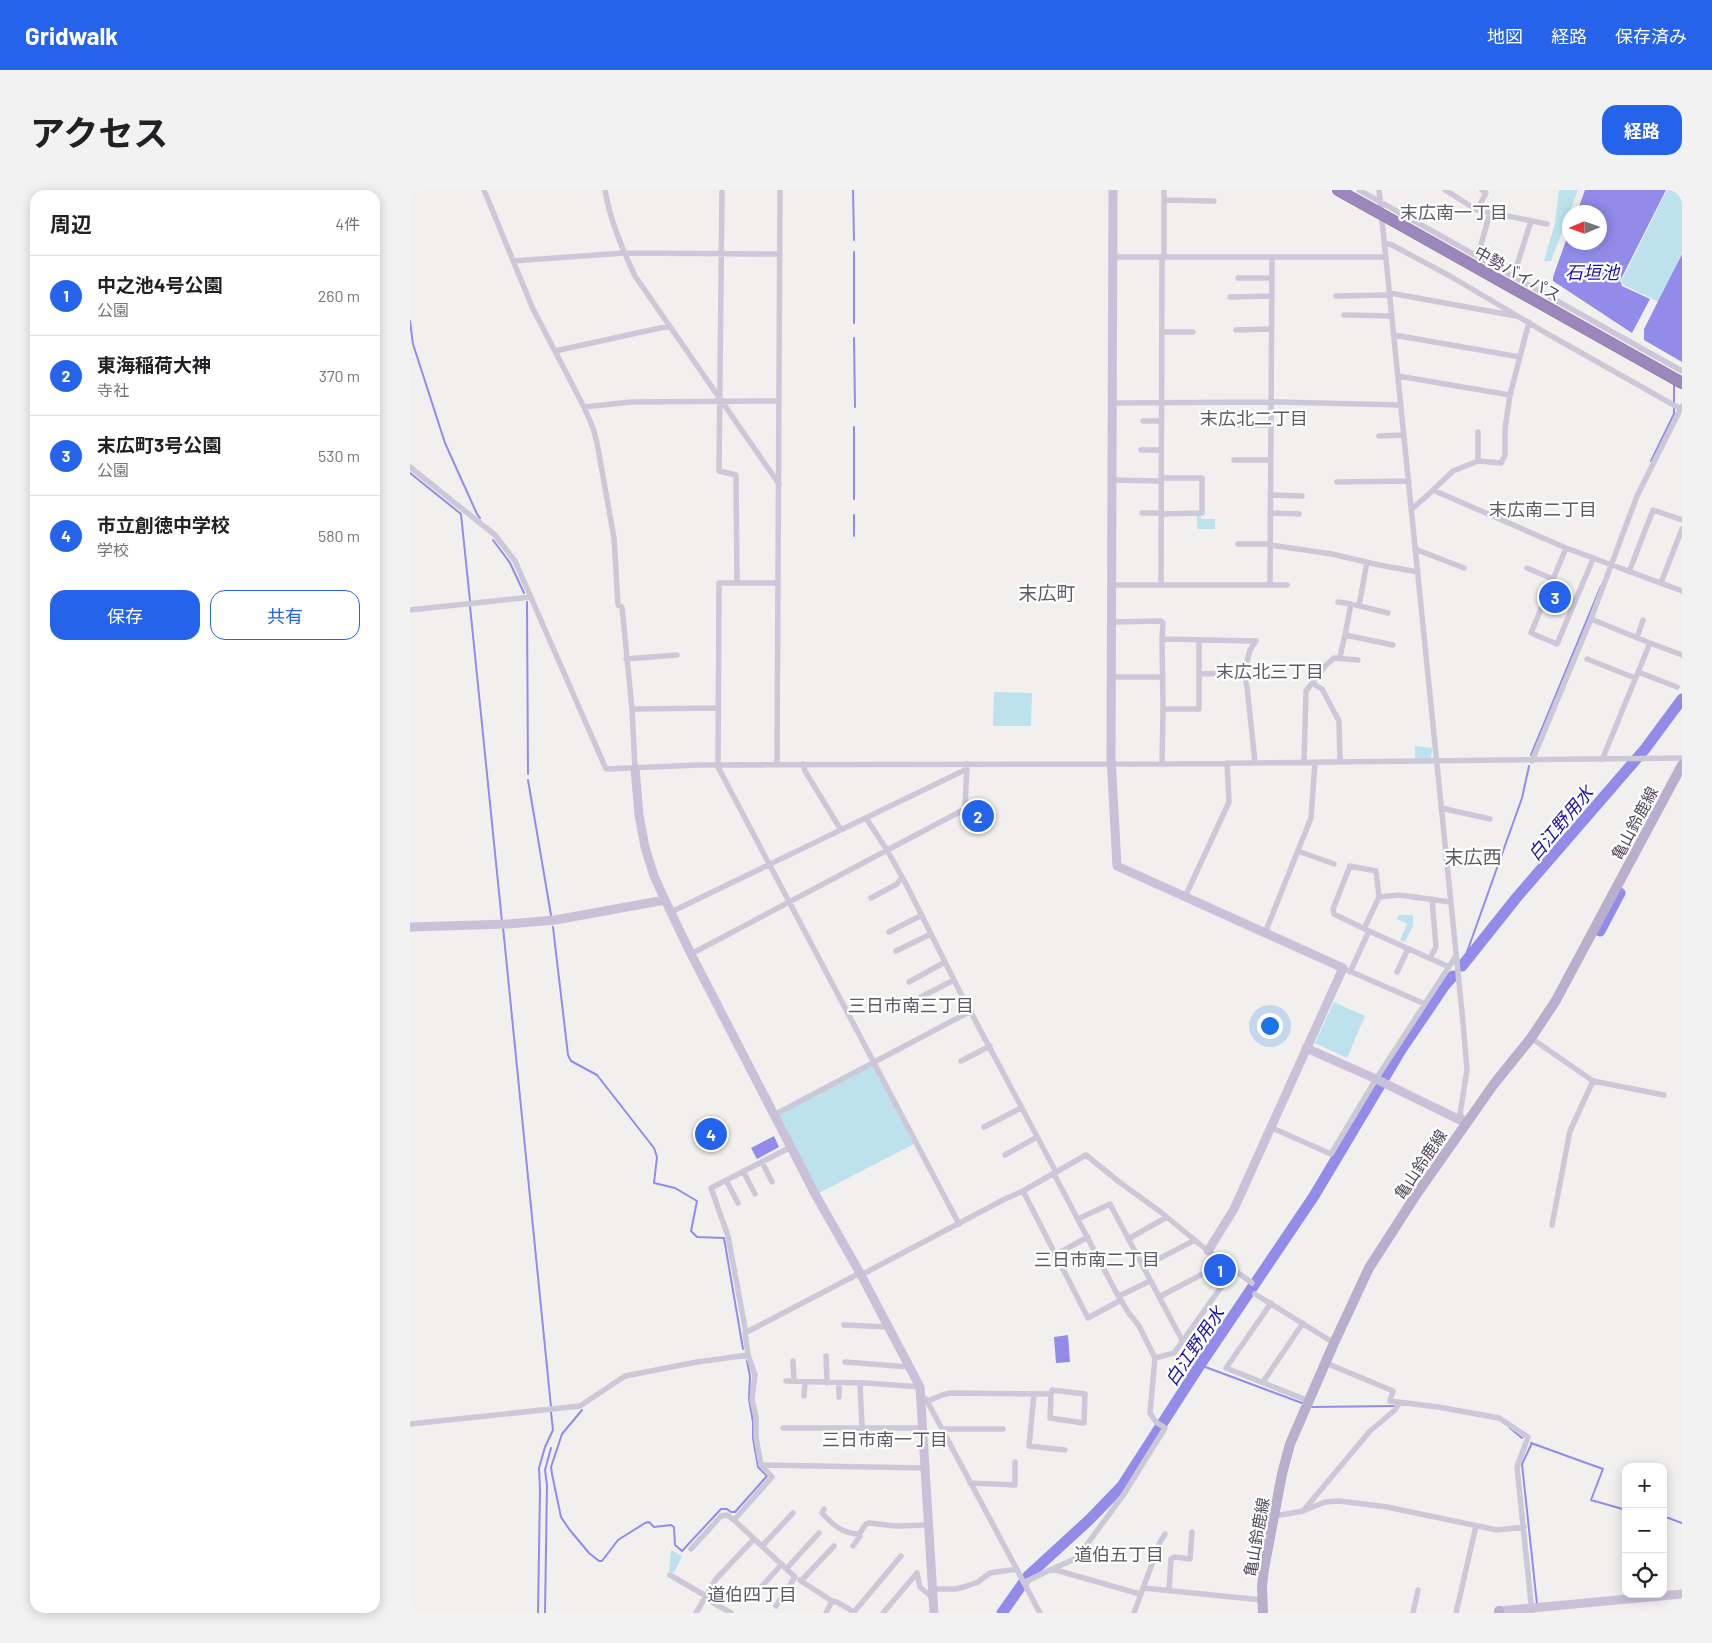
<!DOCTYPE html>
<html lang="ja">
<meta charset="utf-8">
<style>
:root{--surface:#fff;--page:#f2f2f2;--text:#202124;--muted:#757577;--line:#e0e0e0;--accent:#2563eb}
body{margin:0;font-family:Barlow,"Noto Sans JP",sans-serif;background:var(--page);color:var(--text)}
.controls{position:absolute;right:15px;bottom:15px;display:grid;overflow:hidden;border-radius:10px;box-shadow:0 2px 12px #0003}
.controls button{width:45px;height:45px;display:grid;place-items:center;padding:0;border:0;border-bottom:1px solid var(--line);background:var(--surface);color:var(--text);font:25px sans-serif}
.compass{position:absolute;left:1152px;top:15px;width:45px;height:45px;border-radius:50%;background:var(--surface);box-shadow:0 2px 12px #0003;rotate:268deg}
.you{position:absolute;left:859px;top:835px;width:18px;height:18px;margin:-12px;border:4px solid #fff;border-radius:50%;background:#1a73e8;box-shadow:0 0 0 8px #1a73e833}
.badge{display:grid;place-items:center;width:32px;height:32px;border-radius:50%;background:var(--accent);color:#fff;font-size:16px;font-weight:700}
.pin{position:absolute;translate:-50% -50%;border:2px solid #fff;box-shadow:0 1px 5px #0006}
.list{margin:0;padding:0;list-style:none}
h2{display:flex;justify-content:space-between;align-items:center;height:65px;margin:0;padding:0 20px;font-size:21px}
h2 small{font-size:16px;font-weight:400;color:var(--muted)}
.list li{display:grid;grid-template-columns:32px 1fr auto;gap:15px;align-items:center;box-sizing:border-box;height:80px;padding:0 20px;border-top:1px solid var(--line)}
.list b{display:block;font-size:19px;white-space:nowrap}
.list p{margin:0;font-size:16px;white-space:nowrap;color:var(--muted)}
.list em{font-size:16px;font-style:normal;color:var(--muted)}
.actions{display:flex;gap:10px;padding:15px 20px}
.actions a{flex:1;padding:11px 0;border:1px solid var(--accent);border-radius:15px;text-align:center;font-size:18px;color:var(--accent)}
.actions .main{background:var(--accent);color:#fff}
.icon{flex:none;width:28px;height:28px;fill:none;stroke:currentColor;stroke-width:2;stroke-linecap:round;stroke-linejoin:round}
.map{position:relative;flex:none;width:1272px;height:1423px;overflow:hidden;border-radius:15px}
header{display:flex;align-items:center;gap:30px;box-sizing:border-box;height:70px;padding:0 25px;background:var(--accent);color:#fff}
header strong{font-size:24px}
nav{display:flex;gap:28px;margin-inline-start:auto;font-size:18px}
.intro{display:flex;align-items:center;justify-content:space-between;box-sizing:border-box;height:120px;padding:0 30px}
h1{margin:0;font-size:35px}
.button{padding:12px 22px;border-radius:15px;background:var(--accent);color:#fff;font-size:18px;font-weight:700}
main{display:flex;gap:30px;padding:0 30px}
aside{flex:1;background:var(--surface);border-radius:15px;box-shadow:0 2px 12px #0003}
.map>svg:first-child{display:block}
.green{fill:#bde1ed}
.water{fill:#928be9}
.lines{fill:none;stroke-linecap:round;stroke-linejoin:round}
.stream{stroke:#928be9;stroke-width:2}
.river{stroke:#928be9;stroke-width:11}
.highway-casing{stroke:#8772a8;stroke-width:12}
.street{stroke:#cdc8d8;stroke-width:5.5}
.secondary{stroke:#c9c1d7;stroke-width:9}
.primary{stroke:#b9aecc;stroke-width:10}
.highway{stroke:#9b87bc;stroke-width:11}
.highway-bridge-casing{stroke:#8772a8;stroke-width:12;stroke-linecap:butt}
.highway-bridge{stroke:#9b87bc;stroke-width:11}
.labels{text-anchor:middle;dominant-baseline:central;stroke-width:4.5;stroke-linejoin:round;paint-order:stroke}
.street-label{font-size:16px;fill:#4d475b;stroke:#fff}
.neighbourhood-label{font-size:18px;fill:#5e5b63;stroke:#fff}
.water-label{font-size:18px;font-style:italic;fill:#1b10a5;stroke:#fff}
.quarter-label{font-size:19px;fill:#5e5b63;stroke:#fff}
</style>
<header>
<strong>Gridwalk</strong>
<nav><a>地図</a><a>経路</a><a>保存済み</a></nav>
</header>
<div class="intro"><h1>アクセス</h1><a class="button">経路</a></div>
<main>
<aside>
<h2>周辺<small>4件</small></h2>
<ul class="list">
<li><span class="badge">1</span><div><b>中之池4号公園</b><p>公園</p></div><em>260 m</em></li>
<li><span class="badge">2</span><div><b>東海稲荷大神</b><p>寺社</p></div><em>370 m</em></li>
<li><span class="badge">3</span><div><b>末広町3号公園</b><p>公園</p></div><em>530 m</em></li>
<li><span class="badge">4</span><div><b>市立創徳中学校</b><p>学校</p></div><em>580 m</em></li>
</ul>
<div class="actions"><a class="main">保存</a><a>共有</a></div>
</aside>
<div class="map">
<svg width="1272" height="1423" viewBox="0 0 1272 1423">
<rect width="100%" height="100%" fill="#f1f0ee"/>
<path class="green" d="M 1149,0 L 1168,0 L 1141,71 L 1134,71 L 1145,33 Z
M 1257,0 L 1272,0 L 1272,62 L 1249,112 L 1214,95 L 1211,92 Z
M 787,326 L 791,326 L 791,329 L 805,329 L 805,339 L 787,339 Z
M 1144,395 L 1154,399 L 1145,418 L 1136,415 Z
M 584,502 L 622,503 L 621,536 L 583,536 Z
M 1005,556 L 1022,558 L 1021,568 L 1005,568 Z
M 989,725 L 1003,725 L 1003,736 L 995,752 L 990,750 L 997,734 L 987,729 Z
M 924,812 L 955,826 L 937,868 L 905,853 Z
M 463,875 L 504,954 L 409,1003 L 368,925 Z
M 805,1069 L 817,1077 L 818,1082 L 812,1090 L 808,1090 L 801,1077 Z
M 261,1360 L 272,1366 L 264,1383 L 259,1381 Z"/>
<path class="water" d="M 1175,0 L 1256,0 L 1210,91 L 1212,96 L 1240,109 L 1222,143 L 1143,91 L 1143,87 L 1159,42 L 1160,52 L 1190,52 L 1190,22 L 1167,22 Z
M 1272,64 L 1272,172 L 1234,150 L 1234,139 Z
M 364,946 L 369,957 L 347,969 L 341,958 Z
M 658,1145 L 660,1172 L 646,1173 L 644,1147 Z"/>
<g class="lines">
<path class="stream" d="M 443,0 L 444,50
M 0,131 L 3,154 L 35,253 L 67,324 L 70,328
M 444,133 L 444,62
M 444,148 L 445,217
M 1241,271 L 1264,224 L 1264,194
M 0,283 L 51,324 L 60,411
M 444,309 L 444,237
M 444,346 L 444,325
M 83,350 L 100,373 L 114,403
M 117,412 L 118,584
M 60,416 L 92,732
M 1121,565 L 1191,396
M 118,590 L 141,725
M 93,737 L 141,1217
M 143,737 L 158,865 L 161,871 L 187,885 L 244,958 L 247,967 L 244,993 L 265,998 L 287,1011 L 281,1041 L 287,1047 L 314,1048 L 333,1159
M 1052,776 L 1112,608 L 1119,576
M 790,1175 L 892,1213
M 902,1217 L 984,1216
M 172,1220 L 152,1244 L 141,1277 L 142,1284 L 151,1327 L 159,1339 L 179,1363 L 189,1371 L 192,1371 L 208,1350 L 235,1333 L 239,1332 L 244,1337 L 261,1335 L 264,1337 L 265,1355 L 272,1361 L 311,1319 L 317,1319 L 321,1322 L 325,1322 L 357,1286 L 348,1277 L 343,1248 L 343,1232 L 339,1209 L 340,1186 L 337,1171
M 1100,1238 L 1112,1248
M 1121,1253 L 1193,1279 L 1181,1310 L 1216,1320
M 1122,1253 L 1112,1274 L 1127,1414
M 1253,1326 L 1272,1333
M 128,1423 L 130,1300 L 129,1278 L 135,1257 L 143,1240 L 141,1222
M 135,1423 L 137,1295 L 135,1280 L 141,1258"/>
<path class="river" d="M 1190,741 L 1210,703
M 1052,776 L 1107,707 L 1235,559 L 1272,509
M 592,1423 L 618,1386 L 679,1330 L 712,1296 L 790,1175 L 904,1006 L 991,860 L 1035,795 L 1043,786"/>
<defs>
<path id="highway" d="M 928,0 L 962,19
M 982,30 L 1272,193"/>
</defs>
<use href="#highway" class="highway-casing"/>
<path class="street" d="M 74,0 L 123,119 L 174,217 L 183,238 L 187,253 L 204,348 L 208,415 L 212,417 L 222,519 L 225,578
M 195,0 C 200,30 212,58 225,86 L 369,294
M 312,0 L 309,281 L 326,285 L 327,392
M 949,0 L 1272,181
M 969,0 L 1053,832 L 1057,880 L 1050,924 L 1055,931
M 1035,0 L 1067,20 L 1137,34
M 754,10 L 804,11
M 1067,20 L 1076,3 L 1072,0
M 974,54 L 980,54 L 1040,86 L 1136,143 L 1271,219
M 1065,65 L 1070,58 L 1080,23
M 703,67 L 976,67
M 754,67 L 754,0
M 103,71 L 214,63 L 369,64
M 1102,85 L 1107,75 L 1121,31
M 828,88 L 862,88
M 980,103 L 1106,126
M 926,106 L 980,105
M 820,107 L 862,106
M 934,125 L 982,126
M 826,140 L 861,139
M 752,142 L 783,142
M 984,145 L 1110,167
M 145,161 L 259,136
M 988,186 L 1100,205 L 1095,239 L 1095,265 L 1091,273 L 1068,271
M 1100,205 L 1119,132
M 702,213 L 868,212 L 991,215
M 174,217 L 221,212 L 369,211
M 733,231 L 751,231
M 825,235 L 861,235
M 969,246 L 994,245
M 731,260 L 751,260
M 824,270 L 861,270
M 0,277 L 85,345 L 105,371 L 196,579 L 288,575 L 752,574 L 1272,568
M 751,288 L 792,288 L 792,323 L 752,324
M 702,290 L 751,291
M 927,292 L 999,291
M 1023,300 L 1043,281 L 1068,271 L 1068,242
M 860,305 L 892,306
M 1002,319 L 1023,300 L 1156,358 L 1272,401
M 732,323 L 751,323
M 860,323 L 889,324
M 828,354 L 860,354
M 860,355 L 922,364 L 969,375 L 1008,382
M 1156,358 L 1121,443 L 1147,454 L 1183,369
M 1005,359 L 1054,378
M 1117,378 L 1143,389
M 1219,382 L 1243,320 L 1272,330
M 368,393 L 309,393 L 308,577 L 549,1034
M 1251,393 L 1272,339
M 702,395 L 860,395 L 862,67
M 751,395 L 752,67
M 860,395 L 877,395
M 928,412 L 941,414 L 935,445
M 946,415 L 978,423
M 949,416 L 957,372
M 0,420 L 121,407
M 702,432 L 751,431 L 753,433 L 752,449
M 1227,448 L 1233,430
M 789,450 L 789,484
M 1240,453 L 1272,465
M 930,467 L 935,445 L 983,455
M 216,469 L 267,465
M 1177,469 L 1225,488
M 1228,482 L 1267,497
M 834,483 L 789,484 L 789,519 L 753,519 L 752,449 L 846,451 L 840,460 L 834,483 L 837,497 L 845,572
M 702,487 L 753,487
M 902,493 L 912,499 L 929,531 L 930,571
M 222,519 L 308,518
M 1192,570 L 1240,453 L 1181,429 L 1227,306 L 1272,216
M 1122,571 L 1181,429
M 894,572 L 896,501 L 916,475 L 924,468 L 948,470
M 393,574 L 395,581 L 431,640
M 752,574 L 753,519
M 367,575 L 370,0
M 1031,618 L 1080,629
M 456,628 L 477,660 L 496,694 L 550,802 L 646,982
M 888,661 L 924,674
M 775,707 L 819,612 L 817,573
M 969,707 L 990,705 L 1040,712
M 461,708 L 487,694 L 492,687
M 261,722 L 557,579
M 959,741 L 1039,777
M 479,742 L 512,725
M 855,743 L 901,628 L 905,572
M 486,761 L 521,744
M 281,764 L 555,619 L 557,574
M 1020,768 L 1026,757 L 1022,709
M 937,780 L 1015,814
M 940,782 L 959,741 L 924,724 L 923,719 L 940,676 L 966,681 L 969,707 L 954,739
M 987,782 L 998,759
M 499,792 L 535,772
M 511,807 L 544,790
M 1121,848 L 1183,891 L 1254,905
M 551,871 L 580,856
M 364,925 L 561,821
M 574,937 L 611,918
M 860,937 L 921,964 L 966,889 L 1046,766
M 595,965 L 627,947
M 352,972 L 362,992
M 333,981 L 345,1004
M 644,984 L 706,1102 L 718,1122 L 729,1136 L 745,1168 L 764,1163 L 824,1079
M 316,990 L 328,1013
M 613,1001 L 678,1128 L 711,1110
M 668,1029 L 700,1014 L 772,1150
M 1142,1035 L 1160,941 L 1183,891
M 718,1049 L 757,1027
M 645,1065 L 678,1047
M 733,1077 L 785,1050
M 450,1083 L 335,1143 L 338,1165 L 345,1185 L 342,1209 L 346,1227 L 346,1247 L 351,1275 L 515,1278
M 451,1085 L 595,1009 L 613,1001 L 676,965 L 708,991 L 752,1023 L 798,1061 L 842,1093
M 845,1104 L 924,1153
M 709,1106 L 740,1091
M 749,1107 L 800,1080 L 811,1098
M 861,1113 L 816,1178 L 899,1211
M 434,1135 L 478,1137
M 336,1143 L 318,1046 L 301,998 L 381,957
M 416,1166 L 417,1193
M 383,1171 L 384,1191
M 435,1172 L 500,1177
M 916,1173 L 983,1201 L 980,1211 L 1028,1217 L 1089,1228 L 1118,1247 L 1107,1277 L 1122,1423
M 376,1191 L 456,1193 L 510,1197
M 853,1192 L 893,1133
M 429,1193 L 429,1207
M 450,1194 L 452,1237
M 624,1204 L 619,1256 L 655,1260
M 394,1206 L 395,1192
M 516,1209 L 630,1423
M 518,1211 L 532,1205 L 540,1203 L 641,1204 L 640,1228 L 674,1233 L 675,1204 L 642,1200 L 641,1204
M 0,1234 L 170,1216 L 215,1186 L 287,1172 L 338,1165
M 373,1238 L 512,1238
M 533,1239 L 593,1239
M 560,1293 L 605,1295 L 605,1272
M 414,1319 L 412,1323 C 423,1335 433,1344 449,1344 L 456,1334 L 459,1333 L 486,1336 L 519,1335
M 893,1321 L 915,1312 L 929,1311 L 977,1317 L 1087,1340 L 1114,1337
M 865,1326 L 893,1321 L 960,1241 L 985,1220 L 989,1213
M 324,1330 L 385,1387 L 366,1416
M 352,1356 L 383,1323
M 443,1356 L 450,1346 L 449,1344
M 281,1359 L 311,1326 L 317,1325 L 324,1330 L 362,1287 L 352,1276
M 377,1378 L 409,1343
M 642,1379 L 667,1368 L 714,1304 L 755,1238 L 746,1232 L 740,1223 L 745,1168
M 260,1385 L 296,1406 L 306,1389 L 344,1349
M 390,1390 L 391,1391 L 424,1356
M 391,1391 L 422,1411 L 427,1412 L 444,1422 L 491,1366
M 616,1396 L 617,1391 L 642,1379 L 730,1404
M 733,1398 L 852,1410
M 522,1399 L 546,1399 L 557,1396 L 568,1392 L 580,1383 L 607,1379
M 759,1401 L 761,1369 L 765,1367 L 780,1369 L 782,1342
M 343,1406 L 372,1374
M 295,1408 L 321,1423
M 286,1423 L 296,1406
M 416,1423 L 422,1411
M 473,1423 L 507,1383 L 510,1397 L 523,1408
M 724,1423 L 750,1352 L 755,1344
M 1003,1423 L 1008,1400
M 1046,1423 L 1066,1336"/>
<path class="secondary" d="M 703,0 L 701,567 L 707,676 L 933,778 L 824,1019 L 798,1061
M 225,578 L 229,625 L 235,657 L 244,686 L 255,710 L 281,764 L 405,1004 L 450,1083 L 510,1197 L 524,1423
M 0,737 L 98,734 L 145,730 L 255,710
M 896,858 L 966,889 L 1056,933
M 1089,1421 L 1272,1404"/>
<path class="primary" d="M 1089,1421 L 1089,1423
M 853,1423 L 852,1396 L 854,1379 L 872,1284 L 880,1254 L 924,1153 L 959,1078 L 1006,1005 L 1084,894 L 1121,848 L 1145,812 L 1272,575"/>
<use href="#highway" class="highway"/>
<defs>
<path id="highway-bridge" d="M 962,19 L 982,30"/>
</defs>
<use href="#highway-bridge" class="highway-bridge-casing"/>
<use href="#highway-bridge" class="highway-bridge"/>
</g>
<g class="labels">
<g class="street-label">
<text transform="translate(1108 83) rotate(29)">中勢バイパス</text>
<text transform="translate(1224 633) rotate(-62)">亀山鈴鹿線</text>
<text transform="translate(1010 974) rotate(-56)">亀山鈴鹿線</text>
<text transform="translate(846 1347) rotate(-80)">亀山鈴鹿線</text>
</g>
<g class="neighbourhood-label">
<text x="1044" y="22">末広南一丁目</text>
<text x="844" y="228">末広北二丁目</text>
<text x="1133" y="319">末広南二丁目</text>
<text x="860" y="481">末広北三丁目</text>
<text x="501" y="815">三日市南三丁目</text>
<text x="687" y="1069">三日市南二丁目</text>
<text x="475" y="1249">三日市南一丁目</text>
<text x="709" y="1364">道伯五丁目</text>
<text x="342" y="1404">道伯四丁目</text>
</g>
<g class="water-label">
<text x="1182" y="82">石垣池</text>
<text transform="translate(1150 633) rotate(-50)">白江野用水</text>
<text transform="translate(784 1156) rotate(-56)">白江野用水</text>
</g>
<g class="quarter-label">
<text x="637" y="402">末広町</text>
<text x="1063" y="666">末広西</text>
</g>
</g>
</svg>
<div class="controls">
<button>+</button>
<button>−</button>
<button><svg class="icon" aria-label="locate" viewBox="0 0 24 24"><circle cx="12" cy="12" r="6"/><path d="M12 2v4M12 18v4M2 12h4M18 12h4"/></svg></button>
</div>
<svg class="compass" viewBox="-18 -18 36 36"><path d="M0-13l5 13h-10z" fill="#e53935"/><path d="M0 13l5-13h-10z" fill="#757577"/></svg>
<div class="you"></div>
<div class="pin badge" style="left:810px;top:1080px">1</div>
<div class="pin badge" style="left:568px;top:626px">2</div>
<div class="pin badge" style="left:1145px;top:407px">3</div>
<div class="pin badge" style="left:301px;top:944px">4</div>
</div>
</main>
